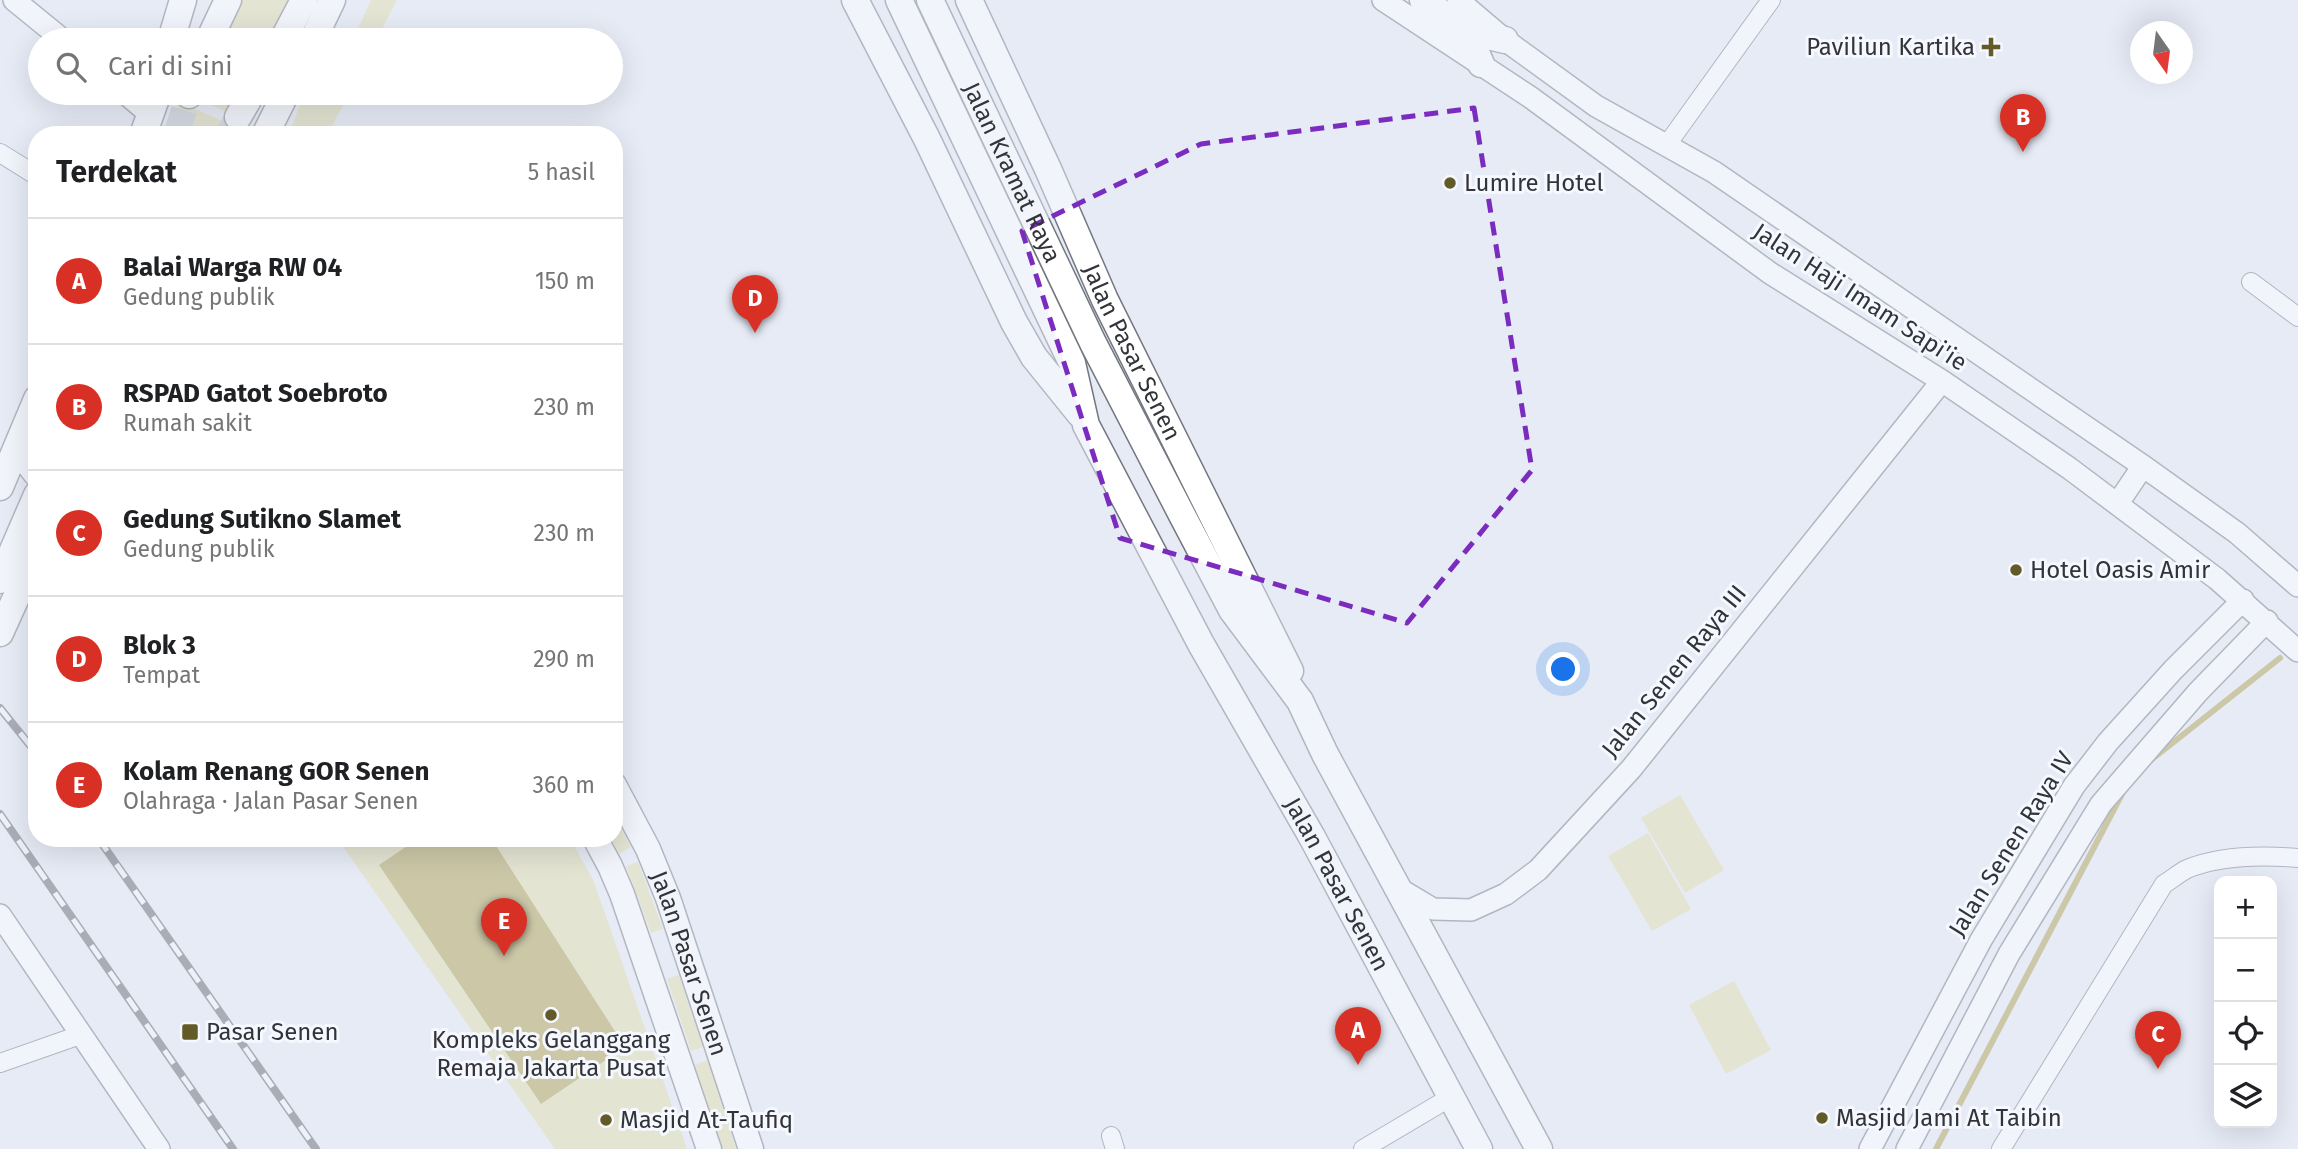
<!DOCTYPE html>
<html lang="id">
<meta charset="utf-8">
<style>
:root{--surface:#fff;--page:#f6f6f6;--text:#202124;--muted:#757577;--line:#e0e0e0;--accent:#d93025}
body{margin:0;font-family:"Fira Sans",sans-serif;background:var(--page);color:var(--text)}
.controls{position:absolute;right:21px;bottom:21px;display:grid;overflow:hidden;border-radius:14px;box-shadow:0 7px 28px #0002}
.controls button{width:63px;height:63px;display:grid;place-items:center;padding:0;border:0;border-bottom:2px solid var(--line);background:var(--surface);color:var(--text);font:35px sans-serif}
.compass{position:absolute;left:2130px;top:21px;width:63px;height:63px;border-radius:50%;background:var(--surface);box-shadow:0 7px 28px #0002;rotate:166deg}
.you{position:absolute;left:1564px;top:670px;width:24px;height:24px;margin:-18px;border:5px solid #fff;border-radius:50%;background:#1a73e8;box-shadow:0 0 0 10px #1a73e833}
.badge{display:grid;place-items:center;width:46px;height:46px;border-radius:50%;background:var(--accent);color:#fff;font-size:23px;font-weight:700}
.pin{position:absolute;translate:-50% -58px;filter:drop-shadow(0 2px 4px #0008)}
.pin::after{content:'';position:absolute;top:37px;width:24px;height:21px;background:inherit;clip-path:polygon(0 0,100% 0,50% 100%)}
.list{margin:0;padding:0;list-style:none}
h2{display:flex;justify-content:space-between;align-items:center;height:91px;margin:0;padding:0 28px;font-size:30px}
h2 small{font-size:23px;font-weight:400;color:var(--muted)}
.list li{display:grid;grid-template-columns:46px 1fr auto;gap:21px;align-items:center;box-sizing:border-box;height:126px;padding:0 28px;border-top:2px solid var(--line)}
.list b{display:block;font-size:26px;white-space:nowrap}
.list p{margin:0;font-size:23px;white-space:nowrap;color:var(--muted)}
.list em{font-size:23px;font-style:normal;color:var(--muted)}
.icon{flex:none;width:38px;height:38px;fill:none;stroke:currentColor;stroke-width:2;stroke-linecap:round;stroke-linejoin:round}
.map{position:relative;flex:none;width:2298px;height:1149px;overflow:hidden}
.search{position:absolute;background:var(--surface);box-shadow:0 7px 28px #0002;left:28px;top:28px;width:595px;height:77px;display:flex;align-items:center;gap:18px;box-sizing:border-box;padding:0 24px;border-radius:38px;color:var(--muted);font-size:26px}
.panel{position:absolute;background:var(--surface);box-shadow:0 7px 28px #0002;left:28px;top:126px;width:595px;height:721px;border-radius:28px}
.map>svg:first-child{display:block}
.green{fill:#e3dba9}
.water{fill:#aa9c47}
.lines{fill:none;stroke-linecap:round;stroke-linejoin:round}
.stream{stroke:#aa9c47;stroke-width:6}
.primary-tunnel{stroke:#c2c6cf;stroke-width:26;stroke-dasharray:26 13;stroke-linecap:butt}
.minor-casing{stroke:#727780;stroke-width:20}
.tertiary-casing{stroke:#727780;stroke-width:24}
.secondary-casing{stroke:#727780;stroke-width:27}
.primary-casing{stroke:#727780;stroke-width:29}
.minor{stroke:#fff;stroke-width:18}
.tertiary{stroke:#fff;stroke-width:21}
.secondary{stroke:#fff;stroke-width:24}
.primary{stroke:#fff;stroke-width:26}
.rail-casing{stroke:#606368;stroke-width:8}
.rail{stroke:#f5f8fe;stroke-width:5;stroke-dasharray:16;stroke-linecap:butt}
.marked{fill:none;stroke:#7b2cbf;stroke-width:5;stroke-dasharray:14 9;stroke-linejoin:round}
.poi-dot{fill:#635b27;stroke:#f5f8fe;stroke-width:2.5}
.labels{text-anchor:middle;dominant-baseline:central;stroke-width:6;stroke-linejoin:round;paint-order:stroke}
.poi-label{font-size:24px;fill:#323438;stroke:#f5f8fe;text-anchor:start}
.street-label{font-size:24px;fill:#323438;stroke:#f5f8fe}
</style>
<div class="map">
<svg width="2298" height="1149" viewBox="0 0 2298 1149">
<rect width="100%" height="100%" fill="#e6ebf5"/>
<path class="green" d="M 228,0 L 295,0 L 273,40 L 209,40 Z
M 371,0 L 397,0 L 376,40 L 344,40 L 355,35 Z
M 189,93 L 243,93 L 231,114 L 189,95 Z
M 304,93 L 349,93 L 328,135 L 289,135 Z
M 179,102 L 241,129 L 237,135 L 166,135 Z
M 1680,795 L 1724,870 L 1685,893 L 1641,818 Z
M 614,815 L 631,847 L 619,854 L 611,838 L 614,838 Z
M 1648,833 L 1691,909 L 1652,931 L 1608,856 Z
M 337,838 L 570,838 L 594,882 L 687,1149 L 555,1149 Z
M 638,862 L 663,929 L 651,933 L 626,866 Z
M 679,975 L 703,1047 L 691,1051 L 667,979 Z
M 1734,981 L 1771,1050 L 1726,1074 L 1689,1005 Z
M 708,1060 L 736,1149 L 721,1149 L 694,1065 Z"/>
<path class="water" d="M 419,838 L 491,838 L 625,1047 L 541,1104 L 379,865 Z"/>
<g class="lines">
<path class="stream" d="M 2151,760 L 2280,658
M 1936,1149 L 2122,794"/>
<path class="primary-tunnel" d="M 176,135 L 189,95
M 228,135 L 238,117"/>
<defs>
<path id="minor" d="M 1666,146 L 1771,0
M 0,153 L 37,176
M 2251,282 L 2298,317
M 0,1063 L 80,1035
M 1111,1136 L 1115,1149
M 1363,1149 L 1451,1097
M 2001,1149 L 2164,884 C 2171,880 2179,873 2187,869 C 2221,855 2262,855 2298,858"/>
<path id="tertiary" d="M 14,0 L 63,40
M 1383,0 L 1530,97 L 1770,273 L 1942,381 L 2069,468 L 2217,579 L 2298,651
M 1458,0 L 1505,40 L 1596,106 L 1714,172 L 2143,466 L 2237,533 L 2298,586
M 125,93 L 151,115
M 2118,503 L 2143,466
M 1401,890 L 1433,909 L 1471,910 L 1506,894 L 1538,870 L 1631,769 L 1942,381
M 0,915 L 159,1149
M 1870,1149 L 1981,940 L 2074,786 L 2108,742 L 2173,670 L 2243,600
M 1907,1149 L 2009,954 L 2101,804 L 2198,692 L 2267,621"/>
<g id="secondary">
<path id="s1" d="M 614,785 L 648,849 L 668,898 L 751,1149"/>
<path d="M 595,838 L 610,866 L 622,894 L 709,1149"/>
</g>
<g id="primary">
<path d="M 855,0 L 927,139 L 1014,322 L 1034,357 L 1080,414"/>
<path id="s2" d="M 899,0 L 1072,363 L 1086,425 L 1201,644 L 1312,837 L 1479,1149"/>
<path id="s3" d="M 930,0 L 1093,343 L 1182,515 L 1232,610 L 1300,701 L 1325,754 L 1539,1149"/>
<path id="s4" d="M 969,0 L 1048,169 L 1105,300 L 1290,671"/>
<path d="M 1423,0 L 1467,31 L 1505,40"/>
<path d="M 1467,31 L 1481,64"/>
<path d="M 171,40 L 183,0"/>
<path d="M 209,40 L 228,0"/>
<path d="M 283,40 L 304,0"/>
<path d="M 313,40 L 332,0"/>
<path d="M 189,95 L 189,93"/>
<path d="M 238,117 L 252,93"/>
<path d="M 143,135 L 158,93"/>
<path d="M 265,135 L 286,93"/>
<path d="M 17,448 L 37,474"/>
<path d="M 0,487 L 37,399"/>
<path d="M 0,580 L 37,495"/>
<path d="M 0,633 L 37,551"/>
</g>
</defs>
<use href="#minor" class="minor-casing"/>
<use href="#tertiary" class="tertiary-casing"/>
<use href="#secondary" class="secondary-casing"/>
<use href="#primary" class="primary-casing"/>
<use href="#minor" class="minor"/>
<use href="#tertiary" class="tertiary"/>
<use href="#secondary" class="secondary"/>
<use href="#primary" class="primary"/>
<defs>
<path id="rail" d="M 0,708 L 37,754
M 0,814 L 233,1149
M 98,838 L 316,1149"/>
</defs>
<use href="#rail" class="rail-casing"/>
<use href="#rail" class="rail"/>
</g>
<path d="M0 0H2298V1149H0ZM 1474,108 L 1532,470 L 1407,623 L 1120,538 L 1022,231 L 1201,144 Z" fill="#e6ebf5" fill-opacity=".55" fill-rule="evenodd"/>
<path class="marked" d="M 1474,108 L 1532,470 L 1407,623 L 1120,538 L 1022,231 L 1201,144 Z"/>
<g class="poi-dot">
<path d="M1987.5 36.5h7v7h7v7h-7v7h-7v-7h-7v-7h7z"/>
<circle cx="1450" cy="183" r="7"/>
<circle cx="2016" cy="570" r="7"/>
<circle cx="551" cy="1015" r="7"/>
<rect x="181" y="1023" width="18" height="18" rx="3.5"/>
<circle cx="1822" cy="1118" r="7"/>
<circle cx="606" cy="1120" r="7"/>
</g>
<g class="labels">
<g class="poi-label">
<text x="1975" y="47" text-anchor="end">Paviliun Kartika</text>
<text x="1464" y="183">Lumire Hotel</text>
<text x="2030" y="570">Hotel Oasis Amir</text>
<text x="206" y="1032">Pasar Senen</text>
<text x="551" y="1040" text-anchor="middle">Kompleks Gelanggang<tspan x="551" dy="28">Remaja Jakarta Pusat</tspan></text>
<text x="1836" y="1118">Masjid Jami At Taibin</text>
<text x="620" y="1120">Masjid At-Taufiq</text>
</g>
<g class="street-label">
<text stroke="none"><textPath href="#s3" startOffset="191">Jalan Kramat Raya</textPath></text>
<text transform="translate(1860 297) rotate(33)">Jalan Haji Imam Sapi'ie</text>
<text stroke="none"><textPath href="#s4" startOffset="388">Jalan Pasar Senen</textPath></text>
<text transform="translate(1674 671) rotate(-51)">Jalan Senen Raya III</text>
<text transform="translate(2011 844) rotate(-58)">Jalan Senen Raya IV</text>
<text stroke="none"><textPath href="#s2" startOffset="989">Jalan Pasar Senen</textPath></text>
<text stroke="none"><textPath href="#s1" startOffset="194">Jalan Pasar Senen</textPath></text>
</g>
</g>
</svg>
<div class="controls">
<button>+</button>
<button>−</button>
<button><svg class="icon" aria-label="locate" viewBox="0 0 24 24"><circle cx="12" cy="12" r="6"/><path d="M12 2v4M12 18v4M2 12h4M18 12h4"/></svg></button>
<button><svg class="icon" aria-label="layers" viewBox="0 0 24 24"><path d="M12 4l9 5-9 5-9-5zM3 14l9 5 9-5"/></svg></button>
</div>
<svg class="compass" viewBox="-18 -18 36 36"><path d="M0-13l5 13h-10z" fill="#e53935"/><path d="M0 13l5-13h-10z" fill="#757577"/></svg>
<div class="you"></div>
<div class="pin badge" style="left:1358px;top:1065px">A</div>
<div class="pin badge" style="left:2023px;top:152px">B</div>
<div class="pin badge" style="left:2158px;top:1069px">C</div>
<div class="pin badge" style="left:755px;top:333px">D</div>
<div class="pin badge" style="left:504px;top:956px">E</div>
<div class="search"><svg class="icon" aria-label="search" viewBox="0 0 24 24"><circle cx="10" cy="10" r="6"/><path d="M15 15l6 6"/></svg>Cari di sini</div>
<section class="panel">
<h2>Terdekat<small>5 hasil</small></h2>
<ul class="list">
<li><span class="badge">A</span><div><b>Balai Warga RW 04</b><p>Gedung publik</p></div><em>150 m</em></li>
<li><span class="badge">B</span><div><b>RSPAD Gatot Soebroto</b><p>Rumah sakit</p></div><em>230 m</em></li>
<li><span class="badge">C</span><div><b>Gedung Sutikno Slamet</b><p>Gedung publik</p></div><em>230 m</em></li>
<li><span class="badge">D</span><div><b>Blok 3</b><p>Tempat</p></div><em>290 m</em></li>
<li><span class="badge">E</span><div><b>Kolam Renang GOR Senen</b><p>Olahraga · Jalan Pasar Senen</p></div><em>360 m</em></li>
</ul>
</section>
</div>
